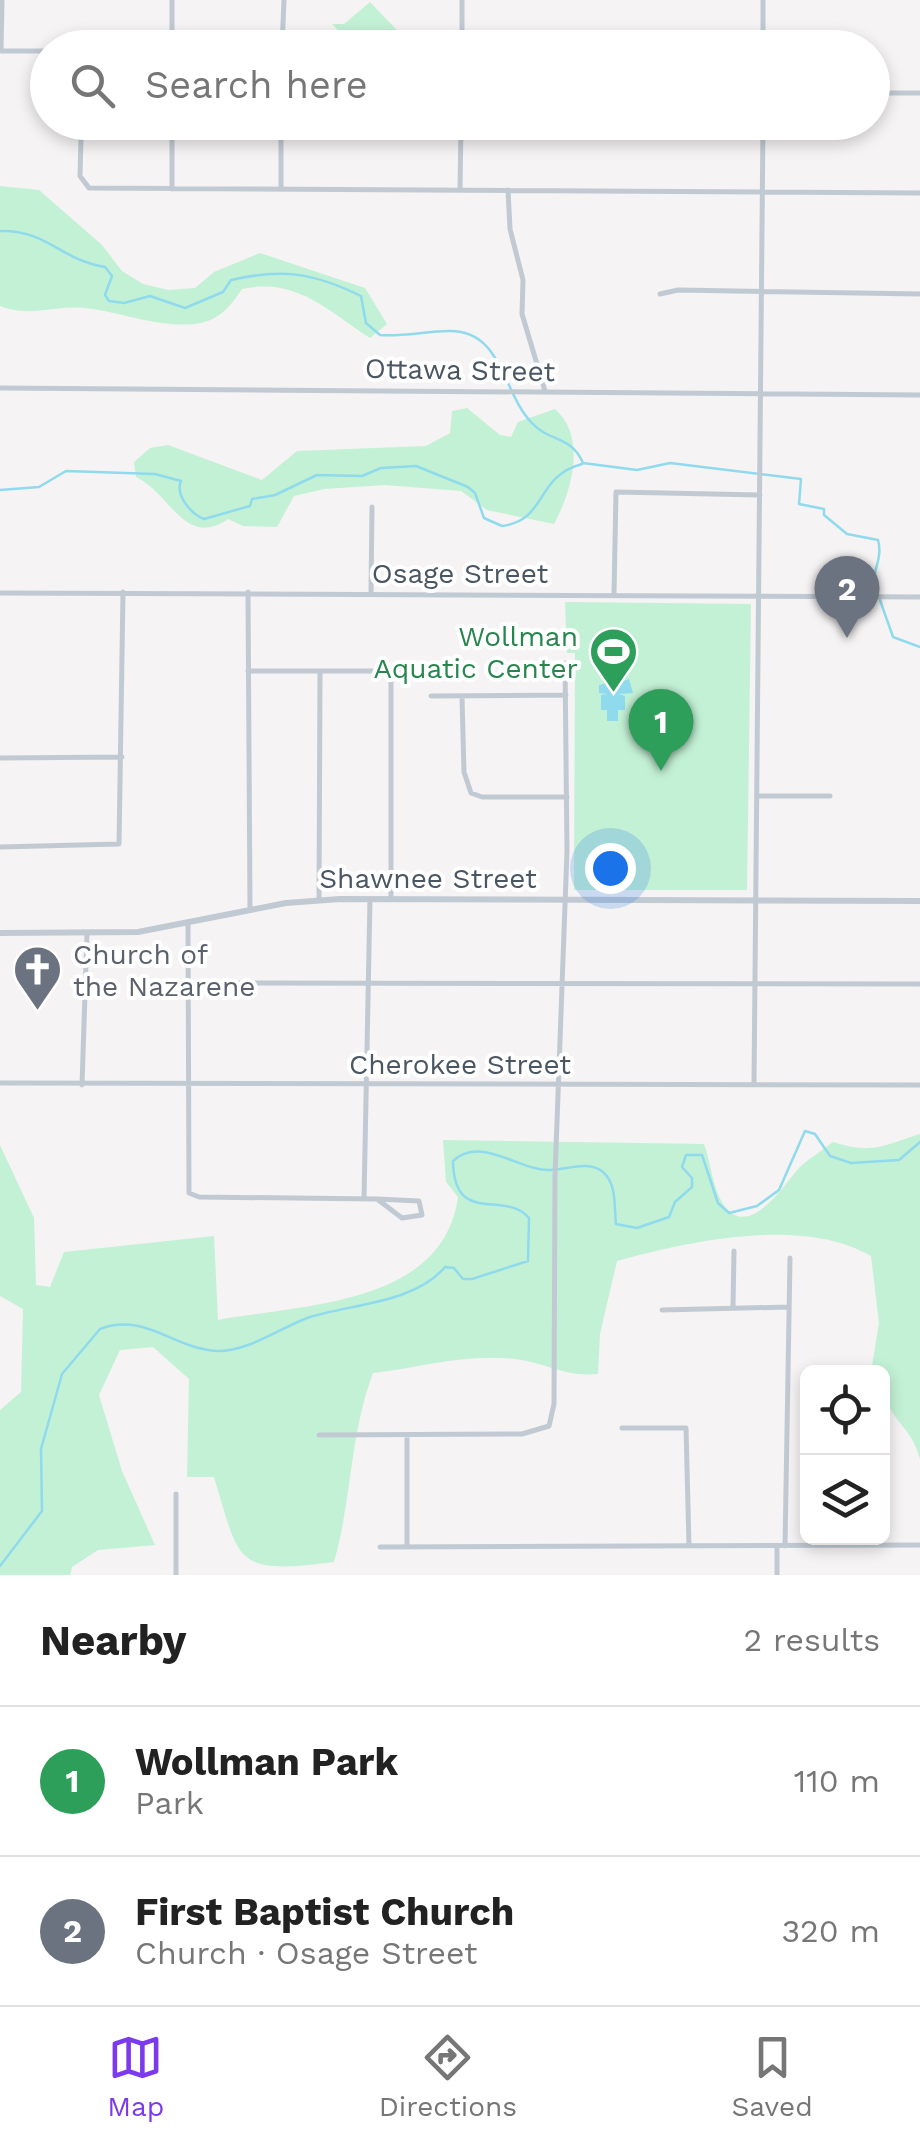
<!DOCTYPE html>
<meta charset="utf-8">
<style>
:root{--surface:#fff;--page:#f6f6f6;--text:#222;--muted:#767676;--line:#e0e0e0;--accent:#7c3aed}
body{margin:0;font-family:"Work Sans",sans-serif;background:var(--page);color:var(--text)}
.controls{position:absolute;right:30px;bottom:30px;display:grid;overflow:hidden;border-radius:15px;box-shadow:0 5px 15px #0003}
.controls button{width:90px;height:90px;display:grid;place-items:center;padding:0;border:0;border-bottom:2px solid var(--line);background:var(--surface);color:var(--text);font:50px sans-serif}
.you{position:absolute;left:610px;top:868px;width:35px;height:35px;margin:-25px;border:8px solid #fff;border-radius:50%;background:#1a73e8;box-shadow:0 0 0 15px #1a73e833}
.badge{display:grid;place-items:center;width:65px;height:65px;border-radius:50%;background:var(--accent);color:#fff;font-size:32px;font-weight:700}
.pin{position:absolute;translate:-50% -82px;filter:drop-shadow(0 2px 5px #0008)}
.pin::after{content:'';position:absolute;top:52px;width:35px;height:30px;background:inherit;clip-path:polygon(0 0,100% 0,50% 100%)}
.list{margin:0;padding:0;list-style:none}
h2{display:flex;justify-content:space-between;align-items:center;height:130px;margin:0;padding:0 40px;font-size:42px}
h2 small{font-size:32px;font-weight:400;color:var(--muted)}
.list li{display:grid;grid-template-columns:65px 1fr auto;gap:30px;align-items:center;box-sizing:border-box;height:150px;padding:0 40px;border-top:2px solid var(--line)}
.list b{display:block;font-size:38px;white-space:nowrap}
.list p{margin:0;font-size:32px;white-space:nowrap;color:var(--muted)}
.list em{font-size:32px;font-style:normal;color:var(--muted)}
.icon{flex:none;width:55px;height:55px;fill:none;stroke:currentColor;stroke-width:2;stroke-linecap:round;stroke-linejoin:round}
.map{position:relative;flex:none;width:920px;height:1575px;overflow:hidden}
.search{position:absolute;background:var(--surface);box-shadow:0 5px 15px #0003;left:30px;right:30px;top:30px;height:110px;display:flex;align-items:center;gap:25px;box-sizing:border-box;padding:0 35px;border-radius:55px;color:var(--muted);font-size:38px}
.sheet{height:430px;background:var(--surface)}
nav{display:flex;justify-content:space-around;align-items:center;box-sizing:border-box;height:140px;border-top:2px solid var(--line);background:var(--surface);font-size:28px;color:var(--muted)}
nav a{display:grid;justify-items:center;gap:5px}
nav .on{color:var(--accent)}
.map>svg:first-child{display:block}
.green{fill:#c3f1d5}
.water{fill:#90daee}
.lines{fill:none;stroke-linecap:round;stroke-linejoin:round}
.stream{stroke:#90daee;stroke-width:2.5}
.minor{stroke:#c1cad2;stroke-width:5}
.tertiary{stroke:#c1cad2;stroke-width:6}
.labels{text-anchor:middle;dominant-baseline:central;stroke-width:8;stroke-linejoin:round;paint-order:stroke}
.street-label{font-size:28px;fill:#4a5661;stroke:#fff}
.leisure-label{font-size:28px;fill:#27864d;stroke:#fff;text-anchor:end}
.worship-label{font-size:28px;fill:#5b616d;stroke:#fff;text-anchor:start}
</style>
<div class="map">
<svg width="920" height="1575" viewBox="0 0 920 1575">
<rect width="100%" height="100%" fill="#f5f3f3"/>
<path class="green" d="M 370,2 L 413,47 L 354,47 L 332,24 L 344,24 Z
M 0,186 L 39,190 L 102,245 L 122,271 L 143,284 L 168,290 L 195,288 L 214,272 L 260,253 L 365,288 L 387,324 L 370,338 C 329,312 297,277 242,289 C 231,305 222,318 201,323 C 164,330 122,312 85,308 C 54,305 31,318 0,306 Z
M 467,408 L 500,435 L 511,437 L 518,422 L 555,409 C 587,437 572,491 554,524 L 487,510 L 461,491 L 385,485 L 324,489 L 294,496 L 277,527 L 243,526 L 228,519 C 184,549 171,493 136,477 L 134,462 L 150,448 L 168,445 L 262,480 L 297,451 L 426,446 L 450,433 L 452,411 Z
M 565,602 L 751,604 L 747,890 L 574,890 L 575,653 L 567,653 Z
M 920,1134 L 920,1459 C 910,1420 883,1422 882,1372 L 871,1372 L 879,1323 L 871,1256 C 803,1216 689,1241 617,1261 L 600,1334 L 598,1374 C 565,1377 551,1365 522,1360 C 470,1352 424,1367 373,1373 C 350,1433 352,1500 334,1562 C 234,1575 240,1563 214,1477 L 187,1477 L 189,1379 L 153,1347 L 120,1350 L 99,1395 L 122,1471 L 155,1545 L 98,1550 L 72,1567 L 70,1575 L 0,1575 L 0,1410 L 21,1392 L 23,1309 L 0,1296 L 0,1145 L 34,1218 L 36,1285 L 50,1287 L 64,1252 L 214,1236 L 218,1320 C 303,1304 443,1306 458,1197 L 446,1182 L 443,1140 L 704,1144 C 711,1163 712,1187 723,1204 C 750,1244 787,1179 801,1166 C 811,1157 823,1150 833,1142 C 873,1155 884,1145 920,1134 Z"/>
<path class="water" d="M 607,667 L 628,677 L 623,681 L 629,679 L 633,693 L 619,694 L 625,696 L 625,710 L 618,710 L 618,721 L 607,721 L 607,710 L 601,710 L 601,695 L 607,694 L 599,693 L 599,685 L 607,683 Z"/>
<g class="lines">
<path class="stream" d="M 0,231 C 48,230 60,260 105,267 L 112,276 L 105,295 L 109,301 L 124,303 L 150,296 L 185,308 L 223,292 L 231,280 C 282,268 314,273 361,296 L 366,323 L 380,335 C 403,337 426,331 449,331 C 502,330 502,391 531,422 C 548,442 571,435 583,463 L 637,470 L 670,463 L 801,479 L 799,504 L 824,509 L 824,515 L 847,534 L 878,540 C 884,561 868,574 877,593
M 0,490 L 39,487 L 66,471 L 155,474 L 181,481 C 175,495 191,514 204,519 L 250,506 L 252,499 L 275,495 L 317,475 L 362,476 L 381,468 L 416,466 L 468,487 L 475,493 L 484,518 L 502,526 C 548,520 534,477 582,464
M 880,600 L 893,637 L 920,647
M 0,1566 L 42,1511 L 41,1449 L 62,1374 L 100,1329 C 145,1312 174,1349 217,1351 C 248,1352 281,1327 310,1317 C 352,1304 415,1303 445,1267 L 454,1268 L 463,1279 L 472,1279 L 528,1261 L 529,1218 C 504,1189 454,1227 453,1161 C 481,1135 519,1171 550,1170 C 567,1170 588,1160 603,1172 C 617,1184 614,1207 616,1224 L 637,1228 L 669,1217 L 675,1202 L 692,1187 L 692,1178 L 682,1167 L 686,1155 L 702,1155 L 718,1203 L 729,1213 L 757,1206 L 779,1190 L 805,1131 L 815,1134 L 830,1156 L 851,1163 L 899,1160 L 920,1142"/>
<path class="minor" d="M 172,0 L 172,48
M 282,48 L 284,0
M 462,48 L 462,0
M 763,48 L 763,0
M 1,51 L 2,0
M 1,51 L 48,51
M 872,93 L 920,93
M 172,122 L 172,189
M 81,138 L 80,176 L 89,188 L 920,193
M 281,189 L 281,122
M 460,190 L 461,122
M 508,190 L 510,229 L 523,280 L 522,314 L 545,391
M 660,294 L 678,290 L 920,294
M 0,388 L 920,395
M 248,592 L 250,909
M 371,592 L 372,507
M 0,593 L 920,597
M 614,594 L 616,492 L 760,495
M 248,671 L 415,671
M 431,696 L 566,695
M 462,697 L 464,772 L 471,793 L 482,797 L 567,797
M 0,758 L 122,757
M 757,796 L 830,796
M 0,847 L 119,844 L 123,592
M 391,898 L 391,671
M 319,900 L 320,671
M 188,923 L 189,1193 L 199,1197 L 377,1199 L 402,1218 L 422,1215 L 419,1201 L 377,1199
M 189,983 L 920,984
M 0,1083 L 920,1085
M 754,1084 L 763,122
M 82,1085 L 87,933
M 364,1199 L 370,899
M 733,1306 L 734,1251
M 662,1310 L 789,1307
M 622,1428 L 686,1428 L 689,1546
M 319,1435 L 522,1434 L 549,1426 L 554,1404 L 555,1176 L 567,851 L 565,663
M 407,1436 L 407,1546
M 785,1546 L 790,1258
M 380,1547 L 920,1545
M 176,1575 L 176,1494
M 777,1575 L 777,1546"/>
<path class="tertiary" d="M 0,933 L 138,932 L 286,903 L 340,899 L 920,901"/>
</g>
<defs>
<symbol id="stadium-pin" viewBox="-11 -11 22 30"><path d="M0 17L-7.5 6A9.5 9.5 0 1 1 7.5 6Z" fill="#2e9e5b" stroke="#fff"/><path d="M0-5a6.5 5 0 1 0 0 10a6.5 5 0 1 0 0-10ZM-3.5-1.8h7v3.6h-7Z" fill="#fff"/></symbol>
<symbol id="church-pin" viewBox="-11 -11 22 30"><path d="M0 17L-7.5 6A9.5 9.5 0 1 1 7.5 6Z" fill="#6b7280" stroke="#fff"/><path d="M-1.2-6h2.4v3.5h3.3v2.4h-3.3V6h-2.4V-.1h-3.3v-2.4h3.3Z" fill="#fff"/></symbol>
</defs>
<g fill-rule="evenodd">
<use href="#stadium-pin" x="586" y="624" width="55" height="75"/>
<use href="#church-pin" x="10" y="942" width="55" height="75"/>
</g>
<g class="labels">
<g class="street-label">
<text transform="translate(460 370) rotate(1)">Ottawa Street</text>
<text x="460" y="573">Osage Street</text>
<text x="428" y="878">Shawnee Street</text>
<text x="460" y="1064">Cherokee Street</text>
</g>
<g class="leisure-label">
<text x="578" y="636">Wollman<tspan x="578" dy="32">Aquatic Center</tspan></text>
</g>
<g class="worship-label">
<text x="73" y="954">Church of<tspan x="73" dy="32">the Nazarene</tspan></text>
</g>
</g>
</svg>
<div class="controls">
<button><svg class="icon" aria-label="locate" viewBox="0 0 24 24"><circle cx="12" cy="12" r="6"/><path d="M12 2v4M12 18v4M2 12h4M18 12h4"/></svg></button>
<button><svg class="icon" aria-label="layers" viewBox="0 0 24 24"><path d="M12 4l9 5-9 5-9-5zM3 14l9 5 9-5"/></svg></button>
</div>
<div class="you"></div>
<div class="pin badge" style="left:661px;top:771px;background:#2e9e5b">1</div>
<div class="pin badge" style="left:847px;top:638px;background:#6b7280">2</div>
<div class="search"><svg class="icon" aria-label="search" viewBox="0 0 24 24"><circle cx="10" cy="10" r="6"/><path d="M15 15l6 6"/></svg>Search here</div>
</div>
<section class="sheet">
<h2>Nearby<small>2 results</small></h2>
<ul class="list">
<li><span class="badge" style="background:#2e9e5b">1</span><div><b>Wollman Park</b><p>Park</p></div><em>110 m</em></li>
<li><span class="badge" style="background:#6b7280">2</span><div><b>First Baptist Church</b><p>Church · Osage Street</p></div><em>320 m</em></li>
</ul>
</section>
<nav>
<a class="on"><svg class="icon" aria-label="map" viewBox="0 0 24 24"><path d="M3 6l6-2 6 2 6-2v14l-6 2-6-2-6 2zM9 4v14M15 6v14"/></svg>Map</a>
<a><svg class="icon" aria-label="directions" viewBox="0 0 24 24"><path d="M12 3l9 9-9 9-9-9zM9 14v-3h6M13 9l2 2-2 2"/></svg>Directions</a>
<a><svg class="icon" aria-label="saved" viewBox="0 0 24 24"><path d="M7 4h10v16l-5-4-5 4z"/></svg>Saved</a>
</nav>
